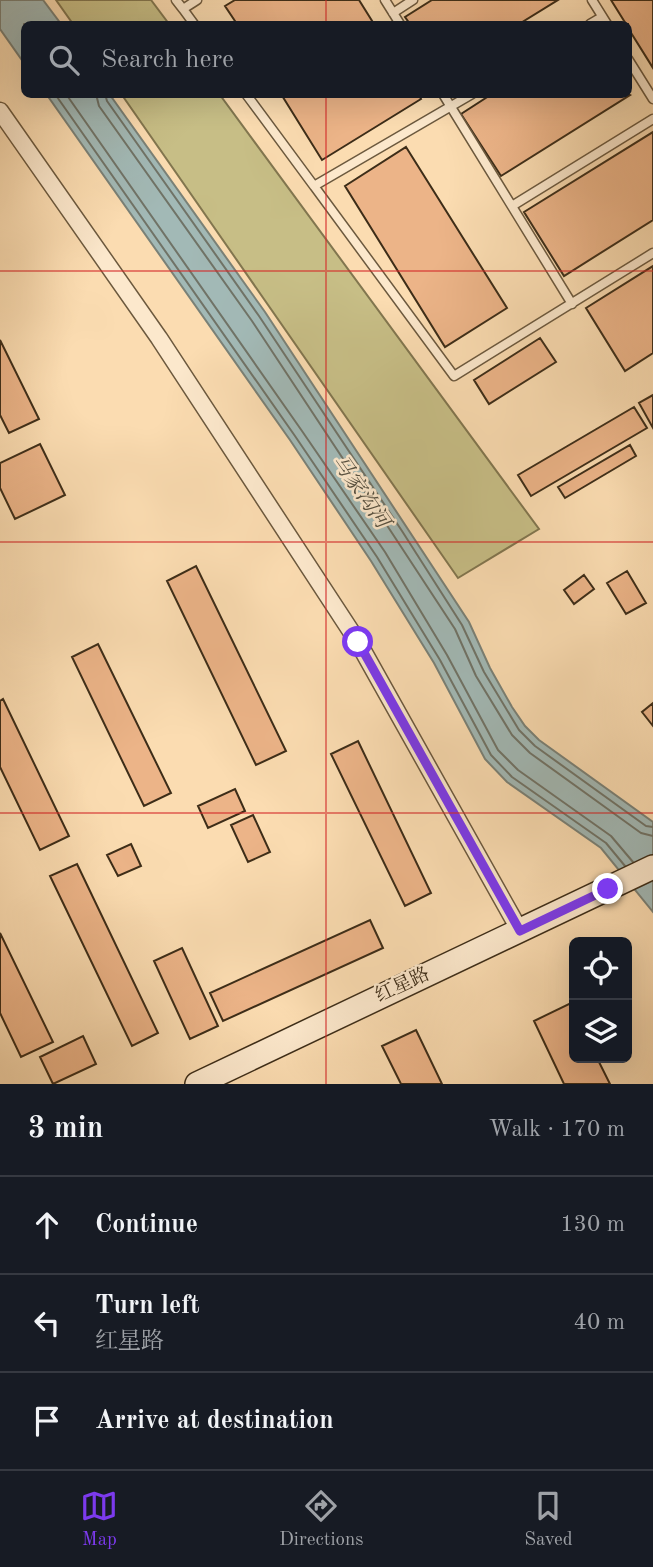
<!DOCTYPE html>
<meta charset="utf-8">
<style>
:root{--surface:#171b24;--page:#242831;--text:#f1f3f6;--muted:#9ea1a6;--line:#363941;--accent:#7c3aed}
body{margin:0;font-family:"Old Standard TT","Noto Serif SC",serif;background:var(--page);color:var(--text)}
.controls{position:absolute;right:21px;bottom:21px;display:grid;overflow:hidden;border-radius:10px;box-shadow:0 7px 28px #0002}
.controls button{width:63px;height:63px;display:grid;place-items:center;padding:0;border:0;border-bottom:2px solid var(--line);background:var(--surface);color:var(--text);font:35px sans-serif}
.stop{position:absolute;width:21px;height:21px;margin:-16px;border:5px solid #7c3aed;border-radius:50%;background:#fff}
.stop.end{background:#7c3aed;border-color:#fff;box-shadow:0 2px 7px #0008}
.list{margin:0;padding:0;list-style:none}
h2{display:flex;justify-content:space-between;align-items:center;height:91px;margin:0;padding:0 28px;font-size:30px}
h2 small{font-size:23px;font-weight:400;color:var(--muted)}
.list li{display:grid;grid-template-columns:46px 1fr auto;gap:21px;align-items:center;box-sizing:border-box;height:98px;padding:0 28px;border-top:2px solid var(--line)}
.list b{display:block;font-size:26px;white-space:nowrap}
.list p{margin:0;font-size:23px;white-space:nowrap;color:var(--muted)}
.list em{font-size:23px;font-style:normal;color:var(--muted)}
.icon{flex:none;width:38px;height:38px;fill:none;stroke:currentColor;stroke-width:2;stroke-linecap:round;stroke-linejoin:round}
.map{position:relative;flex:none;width:653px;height:1084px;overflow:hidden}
.search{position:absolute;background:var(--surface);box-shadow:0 7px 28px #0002;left:21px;right:21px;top:21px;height:77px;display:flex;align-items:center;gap:18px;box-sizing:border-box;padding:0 24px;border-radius:10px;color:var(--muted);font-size:26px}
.sheet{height:385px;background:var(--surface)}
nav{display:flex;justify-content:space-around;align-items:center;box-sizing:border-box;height:98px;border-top:2px solid var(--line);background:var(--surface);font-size:19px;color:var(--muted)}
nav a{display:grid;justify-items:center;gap:4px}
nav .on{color:var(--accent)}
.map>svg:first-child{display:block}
.green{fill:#c7be86;stroke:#82764f;stroke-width:2}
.water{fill:#a2b9b6;stroke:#7a8177;stroke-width:2}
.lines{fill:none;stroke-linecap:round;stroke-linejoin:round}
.shore{stroke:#707367;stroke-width:2}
.building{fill:#ecb488;stroke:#3d2d18;stroke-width:2}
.lane-casing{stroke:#6c593e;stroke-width:11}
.street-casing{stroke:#6c593e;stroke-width:19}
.secondary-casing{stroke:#3d2d18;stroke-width:26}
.lane{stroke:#fce8cc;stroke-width:8}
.street{stroke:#fce8cc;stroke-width:16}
.secondary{stroke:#fce8cc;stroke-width:23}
.route{stroke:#7c3aed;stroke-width:9}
.grid{fill:none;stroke:#d62828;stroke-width:2;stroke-opacity:0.55}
.labels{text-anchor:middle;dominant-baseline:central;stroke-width:5;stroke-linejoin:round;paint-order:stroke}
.street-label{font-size:19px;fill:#3d2d18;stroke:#fce8cc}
.water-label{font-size:21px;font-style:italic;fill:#565040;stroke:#fce8cc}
</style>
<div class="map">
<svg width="653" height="1084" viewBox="0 0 653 1084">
<rect width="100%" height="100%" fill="#fbdcb1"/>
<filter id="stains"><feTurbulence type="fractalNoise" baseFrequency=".00286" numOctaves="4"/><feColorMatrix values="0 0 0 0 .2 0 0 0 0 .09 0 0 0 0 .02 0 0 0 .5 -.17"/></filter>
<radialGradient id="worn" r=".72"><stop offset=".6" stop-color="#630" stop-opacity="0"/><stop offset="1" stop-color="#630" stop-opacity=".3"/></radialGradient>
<path class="green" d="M 56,0 L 151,0 L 169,24 L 73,24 Z
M 122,95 L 220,95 L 539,529 L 458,578 Z"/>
<path class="water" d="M 0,0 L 43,0 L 61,24 L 24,24 L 24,63 L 0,29 Z
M 47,95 L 110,95 L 265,312 L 469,622 L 490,668 L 512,707 L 525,726 L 539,740 L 653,822 L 653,912 L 601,848 L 507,782 L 485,759 L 434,663 L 371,561 L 290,440 Z"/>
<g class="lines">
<path class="shore" d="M 55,94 L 295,436 L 377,557 L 440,660 L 491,755 L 512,777 L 606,843 L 625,866
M 66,94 L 302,431 L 385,552 L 447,655 L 498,750 L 518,770 L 611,836 L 633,862
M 96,94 L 99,106 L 252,321 L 394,536 L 455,629 L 476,676 L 512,735 L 530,753 L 641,833 L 653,836
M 105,94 L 107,101 L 259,316 L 402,531 L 462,625 L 484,672 L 519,730 L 535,746 L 646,826 L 653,827"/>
</g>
<path class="building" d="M 235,0 L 359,0 L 374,24 L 237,24 L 225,6 Z
M 432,0 L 558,0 L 519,24 L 410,24 L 405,17 Z
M 611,0 L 653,0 L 653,68 L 628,28 L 628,24 L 626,24 Z
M 281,94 L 418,94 L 421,99 L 322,160 Z
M 492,94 L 628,94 L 630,95 L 501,176 L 461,114 Z
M 653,132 L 653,220 L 564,276 L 524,212 Z
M 406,147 L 507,308 L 445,347 L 345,186 Z
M 653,266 L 653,353 L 625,371 L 586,308 Z
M 540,338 L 556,362 L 489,404 L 474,380 Z
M 0,340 L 39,419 L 9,433 L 0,415 Z
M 653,395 L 653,428 L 639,403 Z
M 634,407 L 647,428 L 531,496 L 518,475 Z
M 40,444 L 65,495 L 15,519 L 0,488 L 0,463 Z
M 630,445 L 636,456 L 565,498 L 558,487 Z
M 196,566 L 286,751 L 256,765 L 167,581 Z
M 627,571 L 646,603 L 626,614 L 607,583 Z
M 584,575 L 594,589 L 574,604 L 564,590 Z
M 98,644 L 171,793 L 144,806 L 72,657 Z
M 3,699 L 69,836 L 40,850 L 0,767 L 0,701 Z
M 653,703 L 653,726 L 642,712 Z
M 358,741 L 431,893 L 405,906 L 331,754 Z
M 235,789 L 245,811 L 208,828 L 198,806 Z
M 253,815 L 270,852 L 248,862 L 231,825 Z
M 131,844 L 141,866 L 118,876 L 107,855 Z
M 77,864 L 158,1033 L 132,1046 L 50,876 Z
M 370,920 L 383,948 L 223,1021 L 210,993 Z
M 0,933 L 53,1042 L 21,1057 L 0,1013 Z
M 182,948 L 218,1026 L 190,1039 L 154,961 Z
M 571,1003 L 574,1009 L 574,1058 L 597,1058 L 610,1084 L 564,1084 L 534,1021 Z
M 416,1030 L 442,1084 L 401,1084 L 382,1046 Z
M 83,1036 L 96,1064 L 53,1084 L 40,1057 Z"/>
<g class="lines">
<defs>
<path id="lane" d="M 176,0 L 183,9 L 197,0
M 385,0 L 400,24
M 592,0 L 607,24
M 183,9 L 194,24
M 393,13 L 413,0
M 590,24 L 602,17
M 628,59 L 653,99
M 246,94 L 314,186
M 443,94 L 572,304
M 472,94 L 314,186 L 454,376 L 653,253
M 512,206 L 653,119"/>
<path id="street" d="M 0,111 L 159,338 L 358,642 L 520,931"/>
<path id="secondary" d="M 197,1084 L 653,867"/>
</defs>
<use href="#lane" class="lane-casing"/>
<use href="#street" class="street-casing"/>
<use href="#secondary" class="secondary-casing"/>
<use href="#lane" class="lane"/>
<use href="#street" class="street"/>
<use href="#secondary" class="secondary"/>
</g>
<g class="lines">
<path class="route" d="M 358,642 L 520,931 L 608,889"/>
</g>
<path class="grid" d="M 326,0 L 326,24M 326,94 L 326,1084M 0,271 L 653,271M 0,542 L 653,542M 0,813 L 653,813"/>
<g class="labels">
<g class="street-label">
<text transform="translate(403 986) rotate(-25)">红星路</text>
</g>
<g class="water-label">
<text transform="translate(360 492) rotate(55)">马家沟河</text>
</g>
</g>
<rect width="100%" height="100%" filter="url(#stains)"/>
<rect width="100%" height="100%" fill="url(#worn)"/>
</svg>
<div class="controls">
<button><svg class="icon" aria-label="locate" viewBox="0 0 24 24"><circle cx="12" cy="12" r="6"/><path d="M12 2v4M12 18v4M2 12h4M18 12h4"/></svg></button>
<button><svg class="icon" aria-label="layers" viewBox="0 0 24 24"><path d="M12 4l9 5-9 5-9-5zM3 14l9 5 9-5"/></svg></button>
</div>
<div class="stop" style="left:358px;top:642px"></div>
<div class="stop end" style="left:608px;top:889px"></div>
<div class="search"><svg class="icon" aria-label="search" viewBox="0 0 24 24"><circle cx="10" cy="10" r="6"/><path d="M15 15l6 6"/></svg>Search here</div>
</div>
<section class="sheet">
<h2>3 min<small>Walk · 170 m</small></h2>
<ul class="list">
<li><svg class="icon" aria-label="ahead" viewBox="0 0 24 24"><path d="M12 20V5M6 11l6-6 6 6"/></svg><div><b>Continue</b></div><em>130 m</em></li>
<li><svg class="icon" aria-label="left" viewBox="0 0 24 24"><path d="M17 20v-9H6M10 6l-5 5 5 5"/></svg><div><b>Turn left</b><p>红星路</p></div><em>40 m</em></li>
<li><svg class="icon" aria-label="arrive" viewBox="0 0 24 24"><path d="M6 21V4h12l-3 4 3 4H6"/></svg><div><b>Arrive at destination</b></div></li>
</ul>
</section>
<nav>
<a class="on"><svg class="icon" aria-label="map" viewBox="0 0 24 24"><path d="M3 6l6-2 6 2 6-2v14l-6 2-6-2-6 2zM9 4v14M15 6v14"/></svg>Map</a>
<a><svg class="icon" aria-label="directions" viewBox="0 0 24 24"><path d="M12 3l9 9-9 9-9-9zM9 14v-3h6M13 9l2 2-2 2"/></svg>Directions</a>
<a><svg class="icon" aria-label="saved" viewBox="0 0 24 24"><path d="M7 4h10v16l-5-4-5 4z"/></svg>Saved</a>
</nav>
